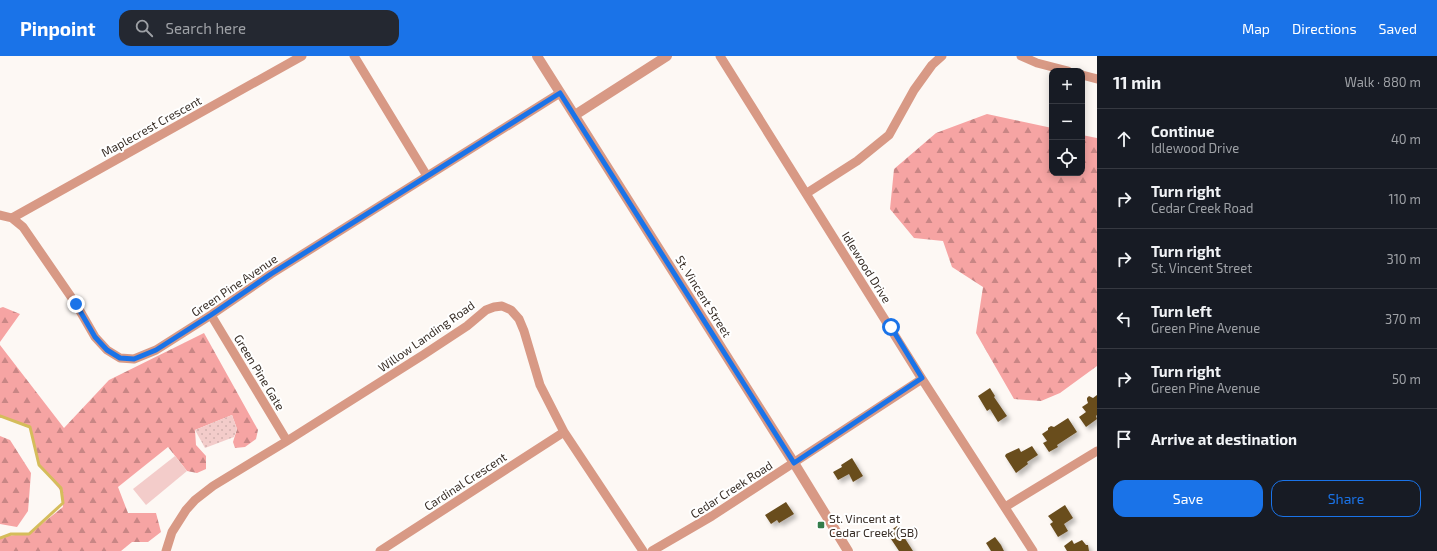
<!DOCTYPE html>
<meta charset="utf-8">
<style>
:root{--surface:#171b24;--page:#242831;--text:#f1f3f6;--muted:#9ea1a6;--line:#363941;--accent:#1a73e8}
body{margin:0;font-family:"Exo 2",sans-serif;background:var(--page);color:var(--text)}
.controls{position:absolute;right:12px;top:12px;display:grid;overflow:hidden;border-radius:8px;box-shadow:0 2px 10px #0003}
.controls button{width:36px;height:36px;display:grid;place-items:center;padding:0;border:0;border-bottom:1px solid var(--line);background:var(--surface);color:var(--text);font:20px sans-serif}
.stop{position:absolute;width:12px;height:12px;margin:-9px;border:3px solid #1a73e8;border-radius:50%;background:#fff}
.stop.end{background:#1a73e8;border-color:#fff;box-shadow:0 1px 4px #0008}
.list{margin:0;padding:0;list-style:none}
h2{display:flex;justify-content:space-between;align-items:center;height:52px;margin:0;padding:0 16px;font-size:17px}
h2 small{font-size:13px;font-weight:400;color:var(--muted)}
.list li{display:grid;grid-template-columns:26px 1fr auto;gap:12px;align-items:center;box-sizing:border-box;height:60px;padding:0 16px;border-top:1px solid var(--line)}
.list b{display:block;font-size:15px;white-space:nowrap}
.list p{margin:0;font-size:13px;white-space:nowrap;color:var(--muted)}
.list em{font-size:13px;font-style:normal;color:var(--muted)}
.actions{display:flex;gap:8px;padding:12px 16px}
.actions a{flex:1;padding:9px 0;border:1px solid var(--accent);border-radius:12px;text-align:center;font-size:14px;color:var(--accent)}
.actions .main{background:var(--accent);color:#fff}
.icon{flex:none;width:22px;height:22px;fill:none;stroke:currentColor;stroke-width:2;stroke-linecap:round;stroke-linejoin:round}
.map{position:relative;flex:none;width:1097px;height:495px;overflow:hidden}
header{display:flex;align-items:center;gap:24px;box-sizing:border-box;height:56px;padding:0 20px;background:var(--accent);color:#fff}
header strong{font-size:19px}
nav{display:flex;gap:22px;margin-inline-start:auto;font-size:14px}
.search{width:280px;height:36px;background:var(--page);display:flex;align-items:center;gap:10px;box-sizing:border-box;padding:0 14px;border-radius:12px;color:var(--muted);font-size:15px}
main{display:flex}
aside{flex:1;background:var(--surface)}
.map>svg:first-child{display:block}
.forest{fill:url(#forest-firs)}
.park{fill:url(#park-dots)}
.pitch{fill:#f3ccca}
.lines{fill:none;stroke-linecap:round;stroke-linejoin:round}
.stream{stroke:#d5bd5b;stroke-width:3}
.building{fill:#694d1f;filter:url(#shadow)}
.minor{stroke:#d89985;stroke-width:9}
.tertiary{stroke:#d89985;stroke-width:10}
.route{stroke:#1a73e8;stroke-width:5}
.poi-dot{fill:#347e4b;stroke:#fff;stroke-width:1.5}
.labels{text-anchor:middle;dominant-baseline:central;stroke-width:4;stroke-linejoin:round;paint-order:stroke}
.street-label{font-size:12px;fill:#382e27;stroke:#fff}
.poi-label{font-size:12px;fill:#382e27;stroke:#fff;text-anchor:start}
</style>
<header>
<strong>Pinpoint</strong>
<div class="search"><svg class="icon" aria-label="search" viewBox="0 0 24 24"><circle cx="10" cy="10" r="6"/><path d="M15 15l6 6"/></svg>Search here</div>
<nav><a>Map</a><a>Directions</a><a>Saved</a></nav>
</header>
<main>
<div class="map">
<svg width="1097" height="495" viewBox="0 0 1097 495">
<defs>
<pattern id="forest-firs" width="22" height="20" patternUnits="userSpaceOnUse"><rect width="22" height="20" fill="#f6a4a3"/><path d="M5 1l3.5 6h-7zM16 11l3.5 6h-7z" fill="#c88685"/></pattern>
<pattern id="park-dots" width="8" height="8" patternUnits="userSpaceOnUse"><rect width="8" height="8" fill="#f3ccca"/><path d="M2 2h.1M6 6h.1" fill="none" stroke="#d1b0ae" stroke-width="1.8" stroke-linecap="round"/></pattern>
<filter id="shadow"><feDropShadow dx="3.5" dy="3.5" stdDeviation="2" flood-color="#0004"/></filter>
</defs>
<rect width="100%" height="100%" fill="#fdf8f4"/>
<path class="forest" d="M 987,58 L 1052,72 L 1052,117 L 1082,117 L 1082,79 L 1097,82 L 1097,310 L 1060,337 L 1041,345 L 1014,343 L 976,277 L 983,231 L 952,211 L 943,185 L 914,182 L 890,153 L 894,113 L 936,77 Z
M 3,251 L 20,258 L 0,286 L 0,252 Z
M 204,277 L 258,374 L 256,383 L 245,391 L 235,392 L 233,386 L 237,373 L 232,359 L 195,374 L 196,389 L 206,400 L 206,413 L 197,417 L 187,415 L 168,391 L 118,431 L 128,457 L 156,457 L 161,476 L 148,486 L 132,486 L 121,495 L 0,495 L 0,481 L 2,480 L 29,478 L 63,451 L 61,435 L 39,409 L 30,372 L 8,362 L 0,362 L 0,289 L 64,372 L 109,324 Z
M 0,380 L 10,384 L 31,417 L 28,455 L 17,471 L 0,468 Z"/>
<path class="park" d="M 232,359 L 237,373 L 234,381 L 205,392 L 195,374 Z"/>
<path class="pitch" d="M 175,400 L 187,415 L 146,449 L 133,433 Z"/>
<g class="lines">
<path class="stream" d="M 0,360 L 30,371 L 39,409 L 61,432 L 63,447 L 29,478 L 11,478 L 0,482"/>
</g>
<path class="building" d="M 990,332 L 995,340 L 994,341 L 1007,360 L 998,366 L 990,353 L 987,355 L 978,340 Z
M 1097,339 L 1097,359 L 1096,360 L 1097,363 L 1086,371 L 1079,361 L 1086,356 L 1082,351 L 1088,347 L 1087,344 L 1087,342 L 1089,340 L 1093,342 Z
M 1068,362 L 1077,376 L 1057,389 L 1058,391 L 1049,396 L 1043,387 L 1047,385 L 1042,378 L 1048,374 L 1048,372 L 1051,370 L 1054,371 Z
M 1032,390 L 1038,399 L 1027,406 L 1028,408 L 1016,417 L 1005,400 L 1006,398 L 1019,392 L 1021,396 Z
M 852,402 L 863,420 L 853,426 L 849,418 L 838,424 L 833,416 L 842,411 L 841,409 Z
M 786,446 L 794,458 L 779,467 L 777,464 L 771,468 L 765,459 Z
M 1065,449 L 1073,462 L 1064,468 L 1068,475 L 1058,481 L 1050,468 L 1053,466 L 1048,460 Z
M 897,470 L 913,495 L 899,495 L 887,477 Z
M 995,481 L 1001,489 L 1004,495 L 991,495 L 986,487 Z
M 1072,484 L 1074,488 L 1082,484 L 1086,489 L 1088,489 L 1089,495 L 1067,495 L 1064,490 Z"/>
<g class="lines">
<path class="minor" d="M 354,0 L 427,120
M 720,0 L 922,323 L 1033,495
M 1021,0 L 1037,7 L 1068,15
M 1082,19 L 1097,23
M 807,137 L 857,105 L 889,79 L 914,34 L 932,9 L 942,0
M 0,159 L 12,162 L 23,171 L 76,248 L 95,281 L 107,294 L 120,302 L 134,303 L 156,294 L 211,259 L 271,218 L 560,37
M 12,162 L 302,0
M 211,259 L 287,385
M 1005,451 L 1097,395
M 166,495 L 172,476 L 186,454 L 195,444 L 213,430 L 287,385 L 423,299 L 467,270 L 486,254 L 494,251 L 502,250 L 511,254 L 519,263 L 524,275 L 540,329 L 564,376 L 643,495
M 380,495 L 564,376
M 652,495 L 712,460 L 922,323"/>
<path class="tertiary" d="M 537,0 L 794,407 L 848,495
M 575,59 L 667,0"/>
</g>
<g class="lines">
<path class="route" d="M 76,248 L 95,281 L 107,294 L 120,302 L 134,303 L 156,294 L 211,259 L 271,218 L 560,37 L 794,407 L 922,322 L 891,271"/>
</g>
<rect class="poi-dot" x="817" y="465" width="8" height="8" rx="2"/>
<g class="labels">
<g class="street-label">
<text transform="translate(151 70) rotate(-29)">Maplecrest Crescent</text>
<text transform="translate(867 211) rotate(58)">Idlewood Drive</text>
<text transform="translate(234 229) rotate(-34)">Green Pine Avenue</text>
<text transform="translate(704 240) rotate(58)">St. Vincent Street</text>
<text transform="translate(426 280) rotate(-35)">Willow Landing Road</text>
<text transform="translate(260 316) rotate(59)">Green Pine Gate</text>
<text transform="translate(465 425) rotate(-33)">Cardinal Crescent</text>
<text transform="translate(731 433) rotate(-33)">Cedar Creek Road</text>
</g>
<g class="poi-label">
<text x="829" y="462">St. Vincent at<tspan x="829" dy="14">Cedar Creek (SB)</tspan></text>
</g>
</g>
</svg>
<div class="controls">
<button>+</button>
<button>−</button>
<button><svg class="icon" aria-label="locate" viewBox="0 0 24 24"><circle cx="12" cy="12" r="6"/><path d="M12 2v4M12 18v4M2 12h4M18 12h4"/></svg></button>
</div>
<div class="stop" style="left:891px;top:271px"></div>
<div class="stop end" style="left:76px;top:248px"></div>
</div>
<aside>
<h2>11 min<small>Walk · 880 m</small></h2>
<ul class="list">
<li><svg class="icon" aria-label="ahead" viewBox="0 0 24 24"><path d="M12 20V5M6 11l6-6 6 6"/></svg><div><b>Continue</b><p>Idlewood Drive</p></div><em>40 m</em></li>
<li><svg class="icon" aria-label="right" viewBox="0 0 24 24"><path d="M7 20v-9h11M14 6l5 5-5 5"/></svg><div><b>Turn right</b><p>Cedar Creek Road</p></div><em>110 m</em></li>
<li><svg class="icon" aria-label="right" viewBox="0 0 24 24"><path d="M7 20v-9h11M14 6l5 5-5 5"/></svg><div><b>Turn right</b><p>St. Vincent Street</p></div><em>310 m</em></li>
<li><svg class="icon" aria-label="left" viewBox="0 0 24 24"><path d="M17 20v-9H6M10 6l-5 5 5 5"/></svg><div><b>Turn left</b><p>Green Pine Avenue</p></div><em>370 m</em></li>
<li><svg class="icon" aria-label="right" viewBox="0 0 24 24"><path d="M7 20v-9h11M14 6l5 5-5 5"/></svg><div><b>Turn right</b><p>Green Pine Avenue</p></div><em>50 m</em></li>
<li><svg class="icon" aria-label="arrive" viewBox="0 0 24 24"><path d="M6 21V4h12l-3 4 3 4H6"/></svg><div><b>Arrive at destination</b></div></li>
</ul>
<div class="actions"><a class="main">Save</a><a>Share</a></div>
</aside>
</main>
